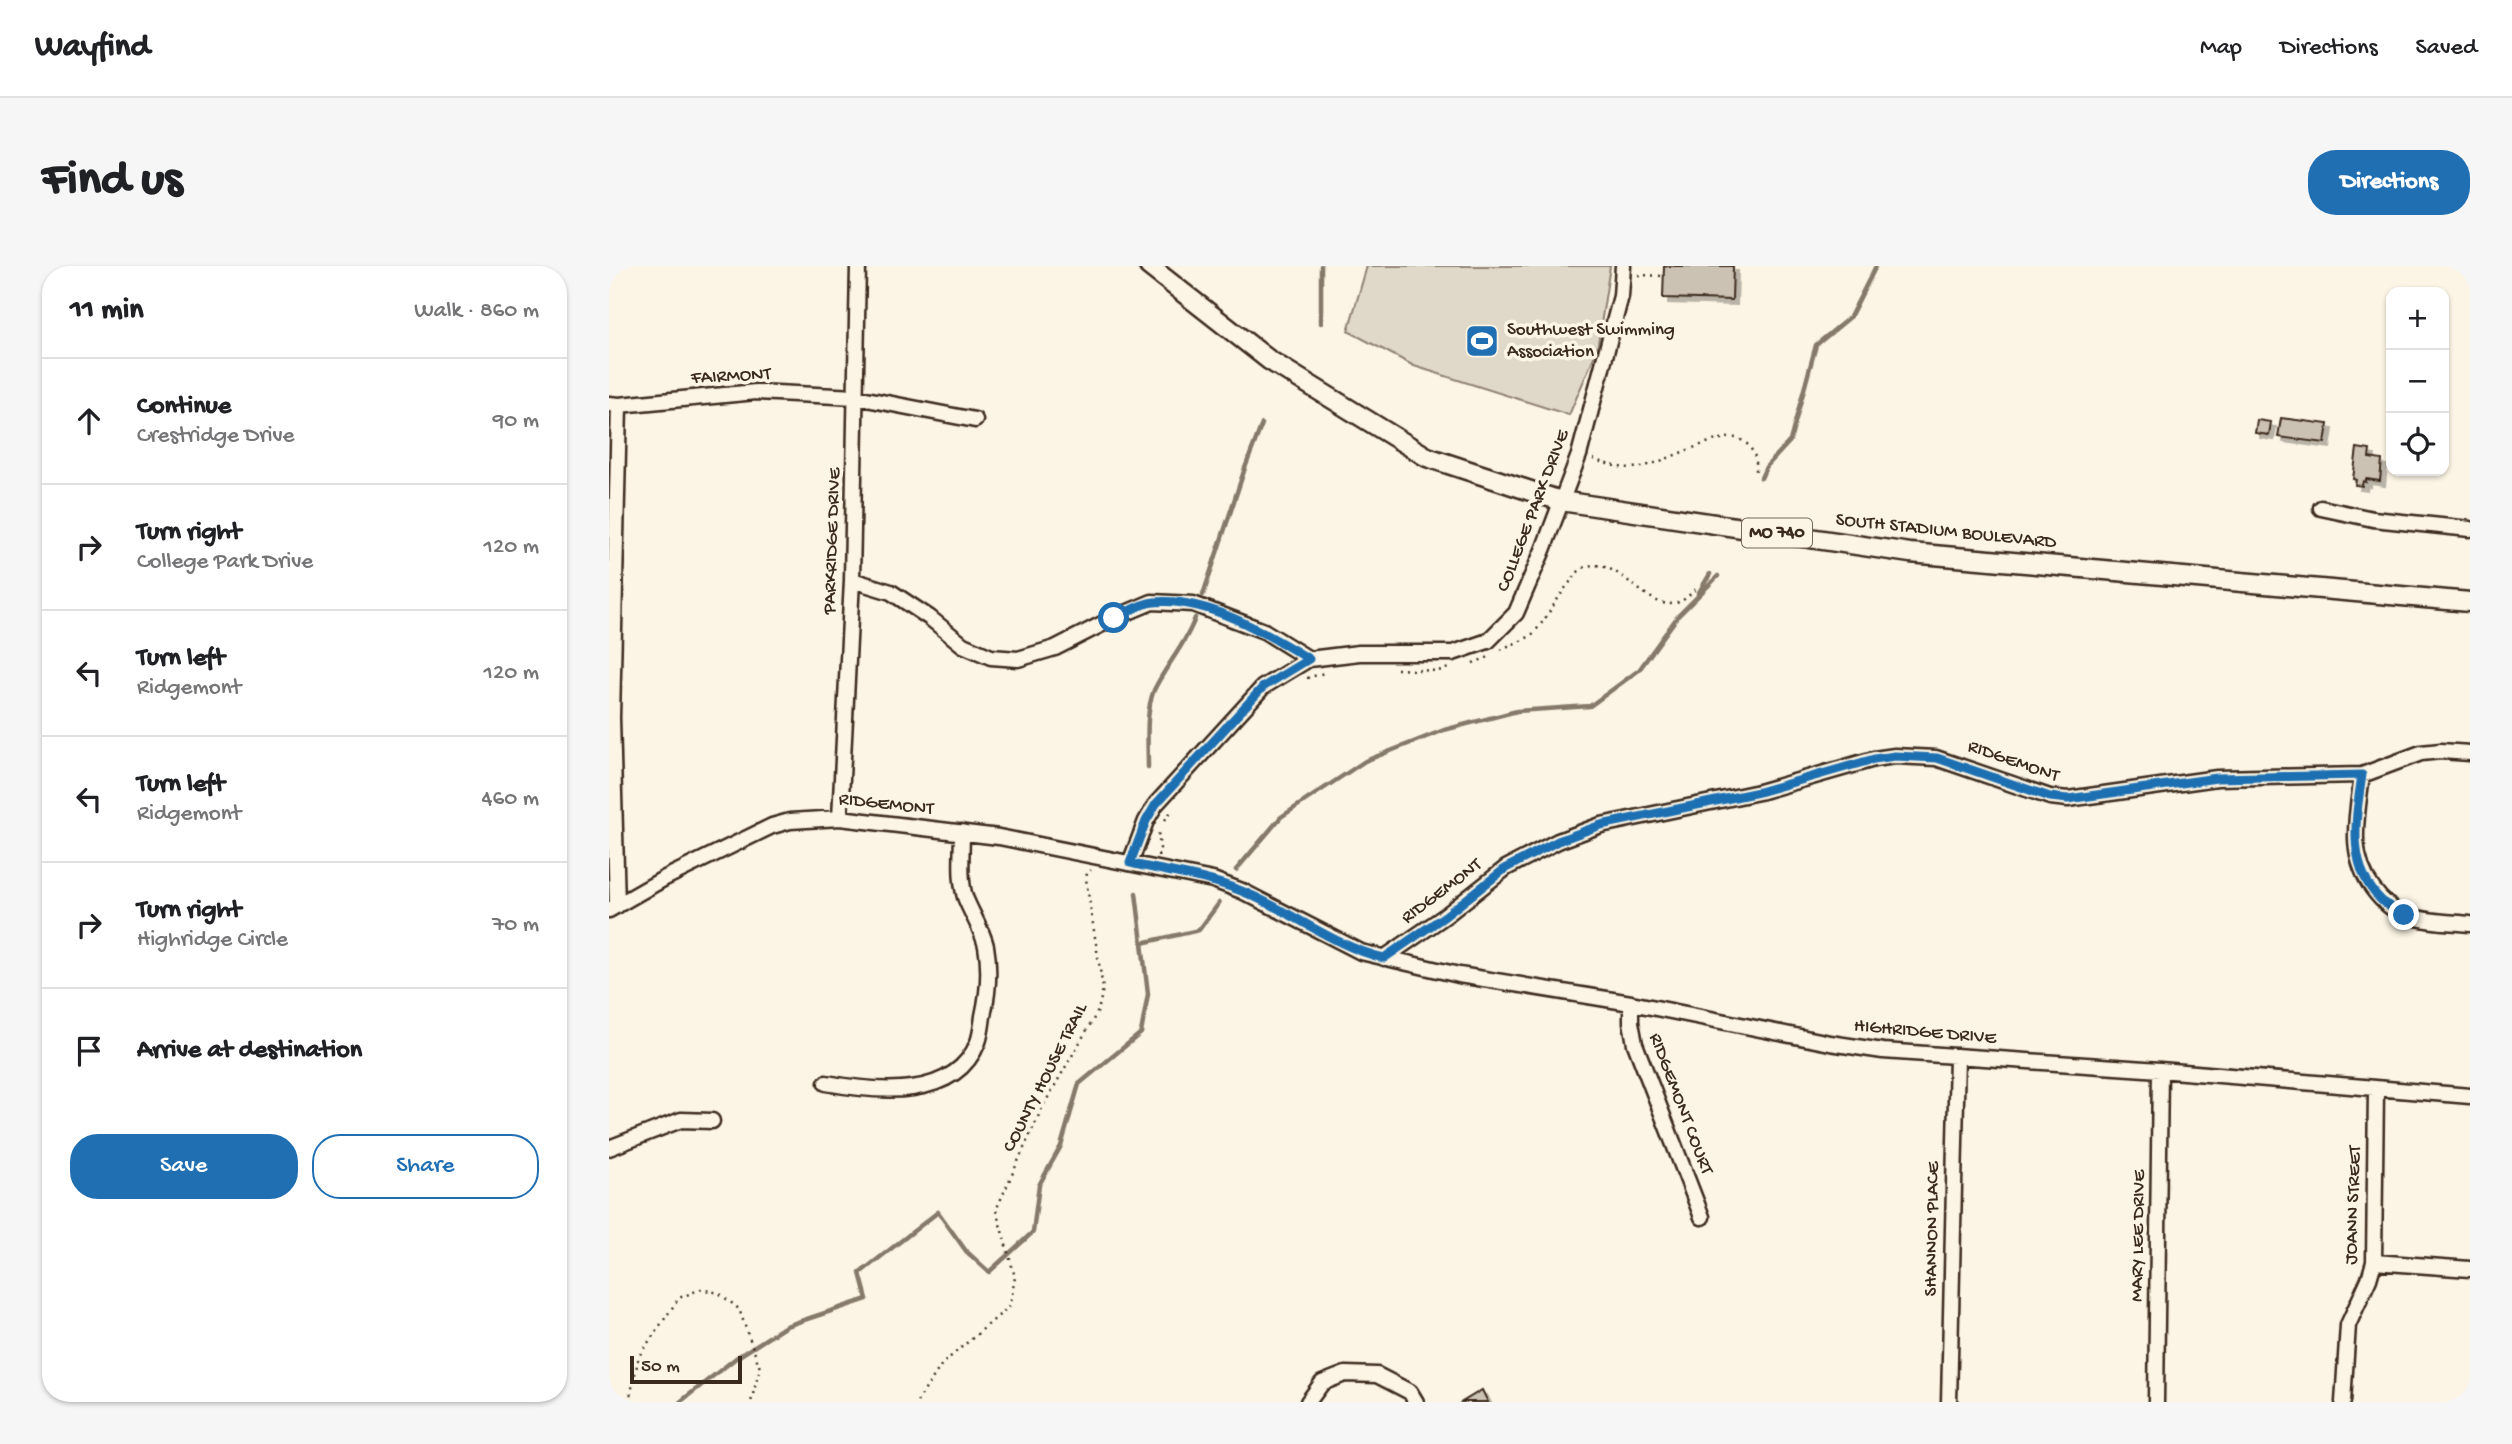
<!DOCTYPE html>
<meta charset="utf-8">
<style>
:root{--surface:#fff;--page:#f6f6f6;--text:#202124;--muted:#757577;--line:#e0e0e0;--accent:#1f6fb2}
body{margin:0;font-family:"Gochi Hand",sans-serif;background:var(--page);color:var(--text)}
.controls{position:absolute;right:21px;top:21px;display:grid;overflow:hidden;border-radius:14px;box-shadow:0 2px 5px #0004}
.controls button{width:63px;height:63px;display:grid;place-items:center;padding:0;border:0;border-bottom:2px solid var(--line);background:var(--surface);color:var(--text);font:35px sans-serif}
.scale{position:absolute;left:21px;bottom:18px;width:112px;box-sizing:border-box;padding-left:7px;border:4px solid #3b2a1e;border-top:0;font-size:19px;line-height:24px;white-space:nowrap;color:#3b2a1e;-webkit-text-stroke:5px #fcf5e5;paint-order:stroke}
.stop{position:absolute;width:21px;height:21px;margin:-16px;border:5px solid #1f6fb2;border-radius:50%;background:#fff}
.stop.end{background:#1f6fb2;border-color:#fff;box-shadow:0 2px 7px #0008}
.list{margin:0;padding:0;list-style:none}
h2{display:flex;justify-content:space-between;align-items:center;height:91px;margin:0;padding:0 28px;font-size:30px}
h2 small{font-size:23px;font-weight:400;color:var(--muted)}
.list li{display:grid;grid-template-columns:46px 1fr auto;gap:21px;align-items:center;box-sizing:border-box;height:126px;padding:0 28px;border-top:2px solid var(--line)}
.list b{display:block;font-size:26px;white-space:nowrap}
.list p{margin:0;font-size:23px;white-space:nowrap;color:var(--muted)}
.list em{font-size:23px;font-style:normal;color:var(--muted)}
.actions{display:flex;gap:14px;padding:21px 28px}
.actions a{flex:1;padding:16px 0;border:2px solid var(--accent);border-radius:28px;text-align:center;font-size:24px;color:var(--accent)}
.actions .main{background:var(--accent);color:#fff}
.icon{flex:none;width:38px;height:38px;fill:none;stroke:currentColor;stroke-width:2;stroke-linecap:round;stroke-linejoin:round}
.map{position:relative;flex:none;width:1861px;height:1136px;overflow:hidden;border-radius:28px}
header{display:flex;align-items:center;gap:42px;box-sizing:border-box;height:98px;padding:0 35px;background:var(--surface);border-bottom:2px solid var(--line)}
header strong{font-size:33px}
nav{display:flex;gap:38px;margin-inline-start:auto;font-size:24px}
.intro{display:flex;align-items:center;justify-content:space-between;box-sizing:border-box;height:168px;padding:0 42px}
h1{margin:0;font-size:49px}
.button{padding:18px 32px;border-radius:28px;background:var(--accent);color:#fff;font-size:24px;font-weight:700}
main{display:flex;gap:42px;padding:0 42px}
aside{flex:1;background:var(--surface);border-radius:28px;box-shadow:0 2px 5px #0004}
.map>svg:first-child{display:block}
.green{fill:#e0d8c8;stroke:#8e8173;stroke-width:2}
.lines{fill:none;stroke-linecap:round;stroke-linejoin:round}
.stream{stroke:#85796b;stroke-width:4.5}
.building{fill:#ccc2b3;stroke:#3b2a1e;stroke-width:2;filter:url(#shadow)}
.minor-casing{stroke:#3b2a1e;stroke-width:19}
.major-casing{stroke:#3b2a1e;stroke-width:23}
.path{stroke:#3b2a1e;stroke-width:2.5;stroke-dasharray:2 5;stroke-linecap:butt}
.minor{stroke:#fcf5e5;stroke-width:14}
.major{stroke:#fcf5e5;stroke-width:18}
.route{stroke:#1f6fb2;stroke-width:9}
.labels{text-anchor:middle;dominant-baseline:central;stroke-width:7;stroke-linejoin:round;paint-order:stroke}
.shield{fill:#fcf5e5;stroke:#75675a;stroke-width:2}
.shield-label{font-size:18px;font-weight:bold;fill:#3b2a1e}
.poi-label{font-size:19px;fill:#3b2a1e;stroke:#fcf5e5;text-anchor:start}
.street-label{font-size:19px;fill:#3b2a1e;stroke:#fcf5e5}
</style>
<header>
<strong>Wayfind</strong>
<nav><a>Map</a><a>Directions</a><a>Saved</a></nav>
</header>
<div class="intro"><h1>Find us</h1><a class="button">Directions</a></div>
<main>
<aside>
<h2>11 min<small>Walk · 860 m</small></h2>
<ul class="list">
<li><svg class="icon" aria-label="ahead" viewBox="0 0 24 24"><path d="M12 20V5M6 11l6-6 6 6"/></svg><div><b>Continue</b><p>Crestridge Drive</p></div><em>90 m</em></li>
<li><svg class="icon" aria-label="right" viewBox="0 0 24 24"><path d="M7 20v-9h11M14 6l5 5-5 5"/></svg><div><b>Turn right</b><p>College Park Drive</p></div><em>120 m</em></li>
<li><svg class="icon" aria-label="left" viewBox="0 0 24 24"><path d="M17 20v-9H6M10 6l-5 5 5 5"/></svg><div><b>Turn left</b><p>Ridgemont</p></div><em>120 m</em></li>
<li><svg class="icon" aria-label="left" viewBox="0 0 24 24"><path d="M17 20v-9H6M10 6l-5 5 5 5"/></svg><div><b>Turn left</b><p>Ridgemont</p></div><em>460 m</em></li>
<li><svg class="icon" aria-label="right" viewBox="0 0 24 24"><path d="M7 20v-9h11M14 6l5 5-5 5"/></svg><div><b>Turn right</b><p>Highridge Circle</p></div><em>70 m</em></li>
<li><svg class="icon" aria-label="arrive" viewBox="0 0 24 24"><path d="M6 21V4h12l-3 4 3 4H6"/></svg><div><b>Arrive at destination</b></div></li>
</ul>
<div class="actions"><a class="main">Save</a><a>Share</a></div>
</aside>
<div class="map">
<svg width="1861" height="1136" viewBox="0 0 1861 1136">
<defs>
<filter id="shadow"><feDropShadow dx="5" dy="5" stdDeviation="0" flood-color="#0004"/></filter>
</defs>
<rect width="100%" height="100%" fill="#fcf5e5"/>
<filter id="ink" filterUnits="userSpaceOnUse"><feTurbulence type="fractalNoise" baseFrequency=".0143" numOctaves="2"/><feDisplacementMap in="SourceGraphic" scale="14" xChannelSelector="R" yChannelSelector="G"/><feConvolveMatrix kernelMatrix="1 2 1 2 8 2 1 2 1" color-interpolation-filters="sRGB"/></filter>
<g filter="url(#ink)">
<path class="green" d="M 758,0 L 1001,0 L 988,84 L 960,149 L 805,100 L 739,65 Z"/>
<g class="lines">
<path class="stream" d="M 712,57 L 712,0
M 1152,212 L 1157,201 L 1181,175 L 1207,79 L 1241,51 L 1267,0
M 1089,328 L 1101,308
M 594,329 L 636,202 L 653,158
M 539,501 C 539,477 536,446 545,424 C 557,399 577,378 586,352
M 627,604 L 672,551 L 756,495 L 835,464 L 908,445 L 981,440 L 1030,404 L 1069,350 L 1109,310
M 527,627 L 533,677
M 71,1136 L 127,1092 L 177,1060 L 258,1033 L 251,1007 L 329,946 L 357,985 L 380,1006 L 424,966 L 430,919 L 452,880 L 470,818 L 532,767 L 539,728 L 533,677 L 590,664 L 610,637"/>
</g>
<path class="building" d="M 1055,0 L 1124,0 L 1123,34 L 1054,32 Z
M 1672,152 L 1719,158 L 1716,177 L 1669,171 Z
M 1648,154 L 1662,156 L 1660,169 L 1646,167 Z
M 1748,182 L 1761,184 L 1760,192 L 1773,194 L 1771,215 L 1757,213 L 1757,216 L 1754,215 L 1753,220 L 1746,219 L 1747,214 L 1744,213 Z
M 873,1124 L 879,1136 L 853,1136 Z"/>
<g class="lines">
<defs>
<path id="minor" d="M 0,138 L 10,139 L 147,126 L 247,131 L 366,154
M 1712,242 L 1764,253 L 1861,263
M 243,314 L 282,326 L 321,352 L 354,379 L 382,391 L 409,393 L 446,382 L 505,352 L 543,336 L 584,338 L 655,365 L 700,393
M 1861,487 L 1832,485 L 1812,487 L 1753,509 C 1748,551 1738,587 1764,623 C 1772,634 1784,645 1797,649 C 1817,656 1840,656 1861,658
M 231,552 L 243,314 L 249,0
M 521,597 L 537,555 L 547,538 L 654,421 L 700,393 L 750,387 L 844,387 L 879,375 L 907,347 L 934,284 L 970,189 L 1012,30 L 1014,0
M 8,640 L 3,452 L 10,139
M 0,644 L 56,612 L 163,560 L 181,555 L 231,552 L 390,571 L 604,614 L 633,625 L 752,686 L 850,709 L 1022,737 L 1221,777 L 1274,785 L 1551,804 L 1861,830
M 775,692 L 836,650 L 897,602 L 949,575 L 992,559 L 1150,526 L 1265,493 L 1286,490 L 1327,492 L 1441,531 L 1459,533 L 1608,512 L 1753,509
M 1022,737 L 1022,756 L 1026,778 L 1093,951
M 217,817 C 267,826 346,835 369,776 C 372,768 373,758 374,750 C 379,728 381,702 377,680 C 373,663 362,647 356,631 C 350,611 353,587 353,566
M 0,882 L 72,854 L 103,855
M 1765,996 L 1861,1003
M 699,1136 L 713,1117 L 736,1108 L 768,1109 L 801,1126 L 807,1136
M 1340,1136 L 1348,790
M 1547,1136 L 1551,804
M 1734,1136 L 1739,1059 L 1760,1013 L 1765,996 L 1767,823"/>
<path id="major" d="M 540,0 L 660,94 L 818,191 L 952,235 L 1301,287 L 1861,336"/>
</defs>
<use href="#minor" class="minor-casing"/>
<use href="#major" class="major-casing"/>
<path class="path" d="M 1029,9 L 1055,10
M 984,193 C 1000,199 1016,204 1032,201 C 1055,197 1111,165 1130,173 C 1135,175 1140,179 1142,183 C 1148,192 1148,200 1146,209
M 892,384 C 901,378 914,375 921,370 C 932,363 951,326 963,314 C 967,308 971,302 979,300 C 1012,292 1040,349 1070,336 C 1076,334 1082,327 1087,323
M 864,397 L 880,391
M 788,403 L 829,405 L 840,402
M 698,412 L 715,407
M 556,554 L 564,543
M 549,590 L 551,582 L 549,566
M 20,1136 L 30,1090 L 70,1032 L 92,1023 L 110,1027 L 130,1043 L 151,1102 L 142,1136
M 308,1136 L 333,1098 L 401,1040 L 406,1011 L 387,944 L 434,840 L 489,745 L 494,723 L 477,613 L 478,607 L 482,604"/>
<use href="#minor" class="minor"/>
<use href="#major" class="major"/>
</g>
</g>
<g class="lines" filter="url(#ink)">
<path class="route" d="M 505,352 C 517,347 532,337 545,336 C 597,331 657,367 700,393 L 654,421 L 547,538 L 537,555 L 521,597 C 557,606 595,610 630,624 C 680,643 723,680 775,692 L 836,650 L 897,602 L 949,575 L 992,559 L 1150,526 L 1265,493 L 1286,490 L 1328,492 L 1441,531 L 1459,533 L 1608,512 L 1753,509 C 1747,552 1737,600 1772,634 C 1778,640 1787,644 1795,649"/>
</g>
<defs>
<symbol id="stadium-square" viewBox="-11 -11 22 22"><rect x="-9" y="-9" width="18" height="18" rx="4" fill="#1f6fb2" stroke="#fcf5e5"/><path d="M0-5a6.5 5 0 1 0 0 10a6.5 5 0 1 0 0-10ZM-3.5-1.8h7v3.6h-7Z" fill="#fff"/></symbol>
</defs>
<g fill-rule="evenodd">
<use href="#stadium-square" x="854" y="56" width="38" height="38"/>
</g>
<g class="labels">
<rect class="shield" x="1133" y="252.5" width="70" height="29" rx="5"/>
<g class="shield-label">
<text x="1168" y="267">MO 740</text>
</g>
<g class="poi-label">
<text x="898" y="64">Southwest Swimming<tspan x="898" dy="22">Association</tspan></text>
</g>
<g class="street-label">
<text transform="translate(122 111) rotate(-3)">FAIRMONT</text>
<text transform="translate(925 245) rotate(-69)">COLLEGE PARK DRIVE</text>
<text transform="translate(1337 266) rotate(6)">SOUTH STADIUM BOULEVARD</text>
<text transform="translate(224 275) rotate(-88)">PARKRIDGE DRIVE</text>
<text transform="translate(1404 496) rotate(19)">RIDGEMONT</text>
<text transform="translate(277 539) rotate(6)">RIDGEMONT</text>
<text transform="translate(833 626) rotate(-37)">RIDGEMONT</text>
<text transform="translate(1316 767) rotate(5)">HIGHRIDGE DRIVE</text>
<text transform="translate(437 812) rotate(-63)">COUNTY HOUSE TRAIL</text>
<text transform="translate(1071 838) rotate(69)">RIDGEMONT COURT</text>
<text transform="translate(1745 939) rotate(-88)">JOANN STREET</text>
<text transform="translate(1324 963) rotate(-89)">SHANNON PLACE</text>
<text transform="translate(1530 970) rotate(-89)">MARY LEE DRIVE</text>
</g>
</g>
</svg>
<div class="controls">
<button>+</button>
<button>−</button>
<button><svg class="icon" aria-label="locate" viewBox="0 0 24 24"><circle cx="12" cy="12" r="6"/><path d="M12 2v4M12 18v4M2 12h4M18 12h4"/></svg></button>
</div>
<div class="scale">50 m</div>
<div class="stop" style="left:505px;top:352px"></div>
<div class="stop end" style="left:1795px;top:649px"></div>
</div>
</main>
